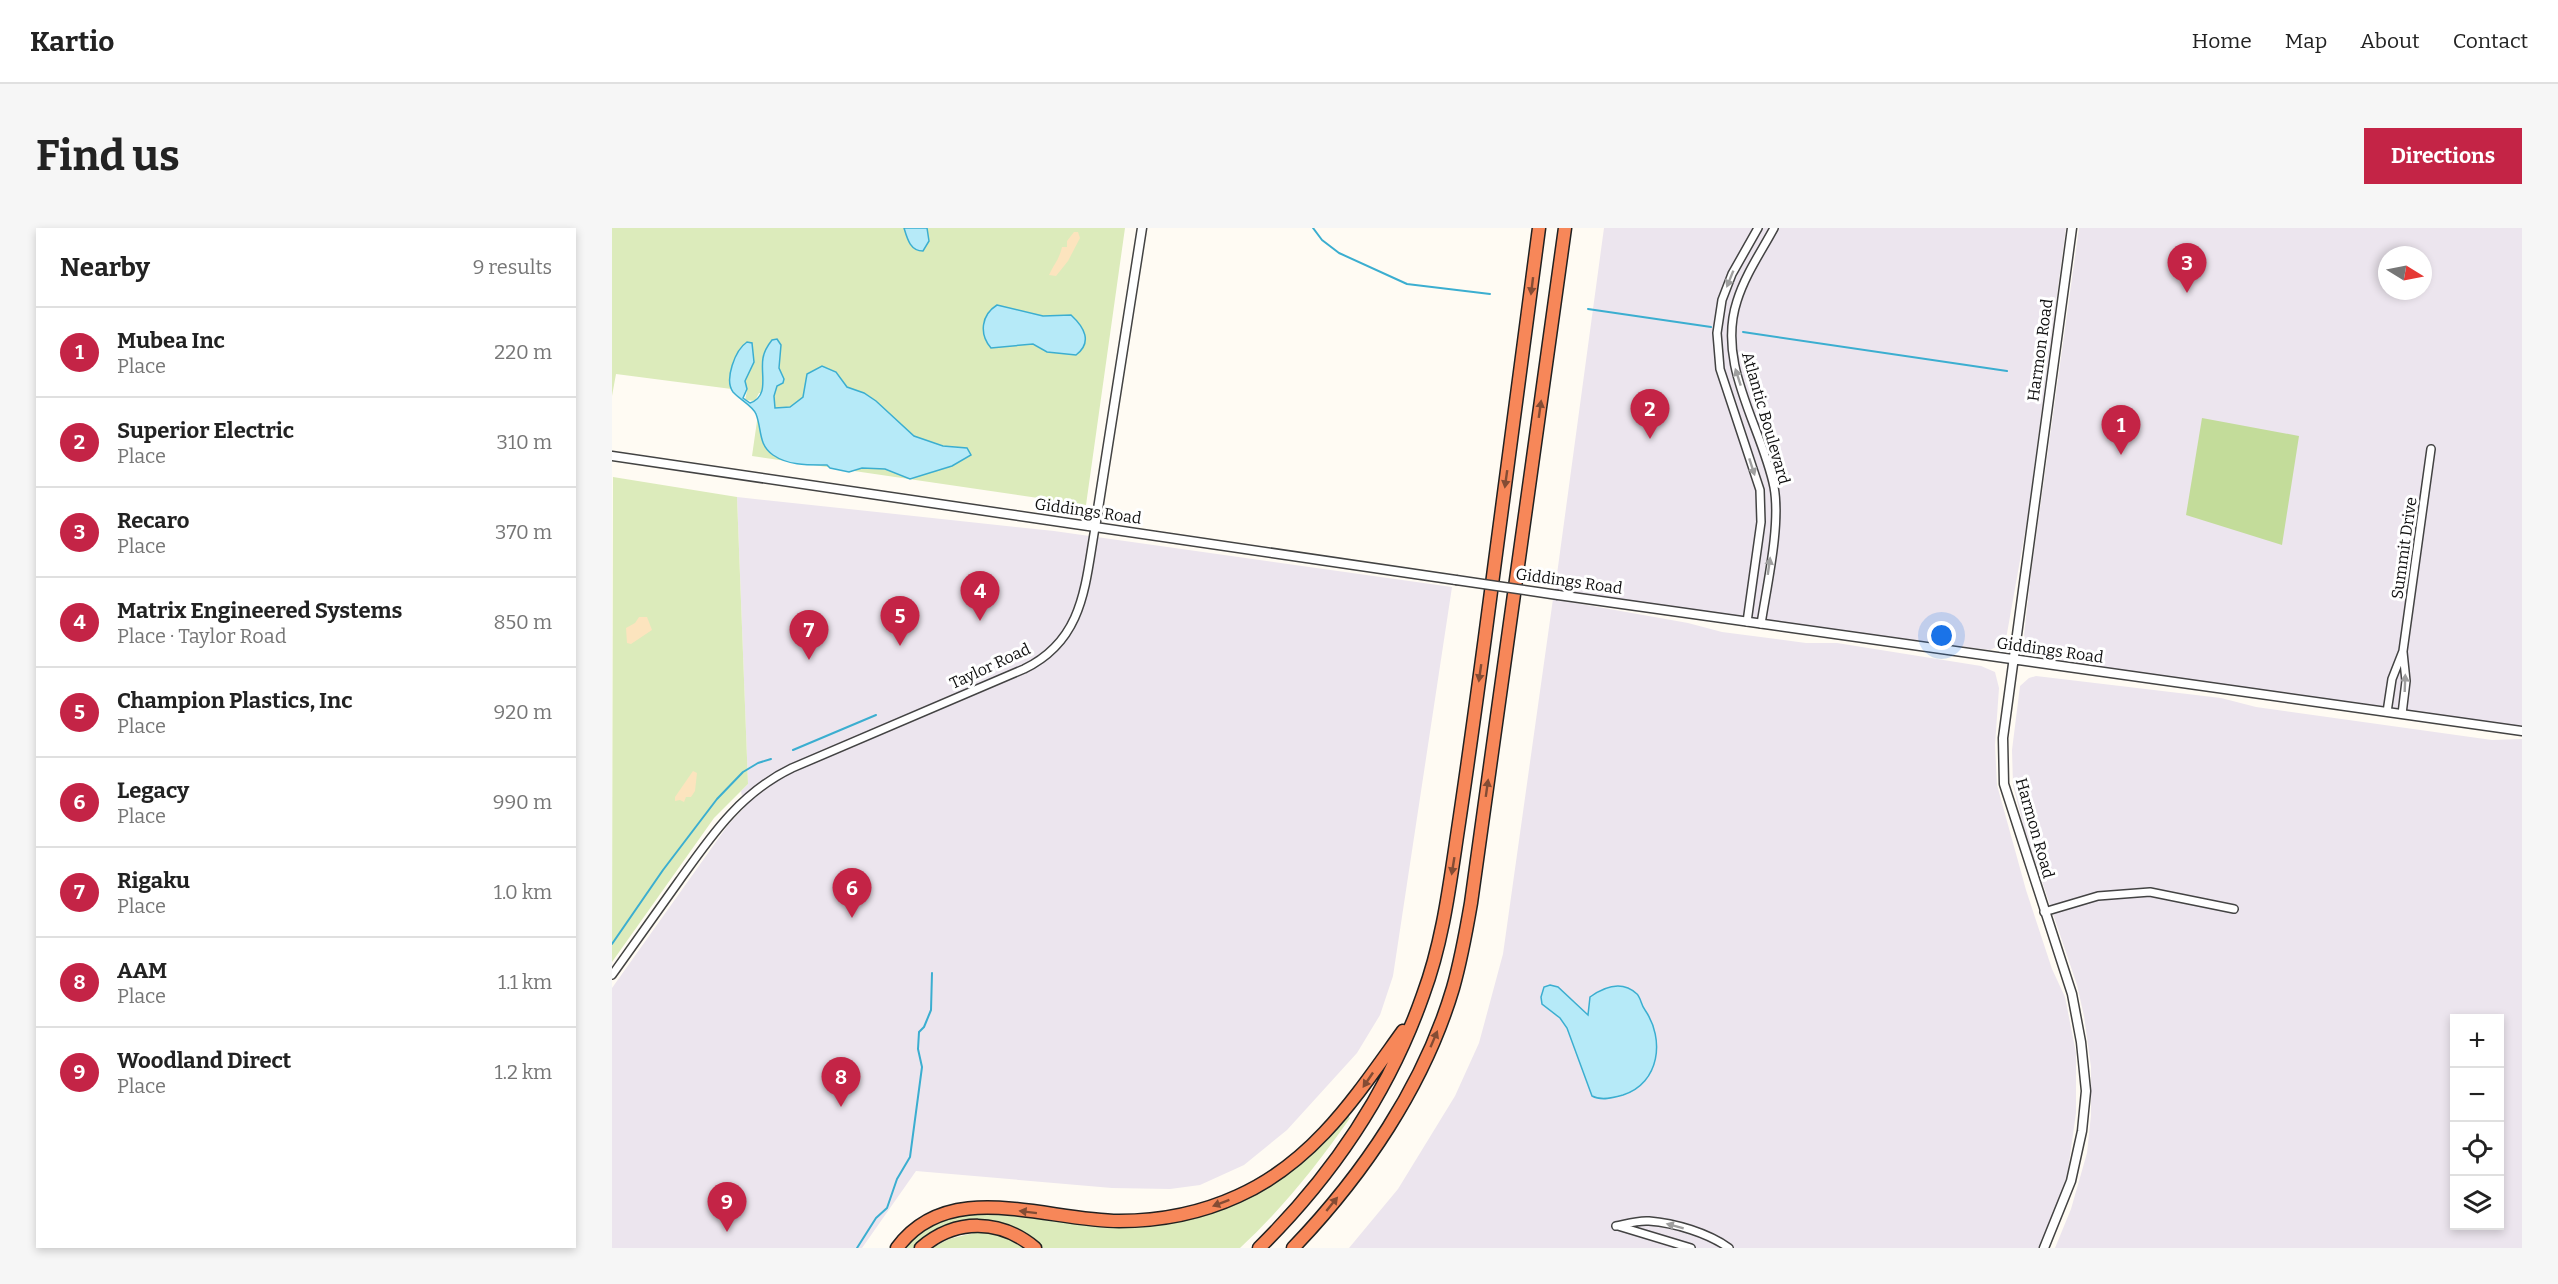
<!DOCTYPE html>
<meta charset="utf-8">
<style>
:root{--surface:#fff;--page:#f6f6f6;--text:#222;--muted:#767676;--line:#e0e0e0;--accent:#c42446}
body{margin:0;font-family:Bitter,serif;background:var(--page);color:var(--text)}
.controls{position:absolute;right:18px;bottom:18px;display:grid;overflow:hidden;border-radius:0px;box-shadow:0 3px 9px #0003}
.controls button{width:54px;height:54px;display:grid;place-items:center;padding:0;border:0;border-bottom:2px solid var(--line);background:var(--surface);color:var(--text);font:30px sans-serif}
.compass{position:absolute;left:1766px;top:18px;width:54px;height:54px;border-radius:50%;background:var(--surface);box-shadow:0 3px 9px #0003;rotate:100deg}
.you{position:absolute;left:1330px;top:408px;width:21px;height:21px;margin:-15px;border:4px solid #fff;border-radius:50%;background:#1a73e8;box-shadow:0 0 0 9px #1a73e833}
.badge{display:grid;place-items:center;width:39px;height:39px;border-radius:50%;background:var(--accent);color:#fff;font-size:20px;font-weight:700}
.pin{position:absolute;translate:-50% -50px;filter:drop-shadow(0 2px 3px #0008)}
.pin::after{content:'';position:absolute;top:32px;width:21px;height:18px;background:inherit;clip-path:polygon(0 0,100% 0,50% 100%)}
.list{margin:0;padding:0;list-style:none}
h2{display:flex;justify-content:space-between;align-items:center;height:78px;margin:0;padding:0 24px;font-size:26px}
h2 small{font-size:20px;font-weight:400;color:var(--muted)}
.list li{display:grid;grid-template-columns:39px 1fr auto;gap:18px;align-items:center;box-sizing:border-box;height:90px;padding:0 24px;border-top:2px solid var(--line)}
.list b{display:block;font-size:22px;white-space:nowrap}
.list p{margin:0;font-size:20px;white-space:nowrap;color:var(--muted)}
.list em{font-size:20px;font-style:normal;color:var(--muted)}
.icon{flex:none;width:33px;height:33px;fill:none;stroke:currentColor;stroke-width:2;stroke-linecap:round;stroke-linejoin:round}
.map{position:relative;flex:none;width:1910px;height:1020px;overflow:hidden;border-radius:0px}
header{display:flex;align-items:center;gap:36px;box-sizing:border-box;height:84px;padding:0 30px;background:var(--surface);border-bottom:2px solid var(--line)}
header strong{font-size:28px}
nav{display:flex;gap:33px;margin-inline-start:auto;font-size:21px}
.intro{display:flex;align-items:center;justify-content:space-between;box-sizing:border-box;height:144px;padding:0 36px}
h1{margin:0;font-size:42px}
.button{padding:15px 27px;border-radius:0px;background:var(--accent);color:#fff;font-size:21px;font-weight:700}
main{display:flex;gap:36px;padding:0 36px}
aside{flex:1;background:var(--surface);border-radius:0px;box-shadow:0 3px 9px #0003}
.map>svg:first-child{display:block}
.industrial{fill:#ece5ee;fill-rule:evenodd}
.green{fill:#dcebbb}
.forest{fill:#c3dc9a}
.sand{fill:#fce4be}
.water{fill:#b6eaf8;stroke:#3baed0;stroke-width:1.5}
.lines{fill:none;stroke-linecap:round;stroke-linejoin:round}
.stream{stroke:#3baed0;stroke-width:2}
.minor-casing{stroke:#434343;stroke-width:10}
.tertiary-casing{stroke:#434343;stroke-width:11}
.motorway-casing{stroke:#212121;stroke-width:15}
.minor{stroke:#fff;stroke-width:7}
.tertiary{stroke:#fff;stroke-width:8}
.motorway{stroke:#f78759;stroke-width:12}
.tertiary-bridge-casing{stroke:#434343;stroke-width:11;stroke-linecap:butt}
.tertiary-bridge{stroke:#fff;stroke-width:8}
.oneway{fill:#9f9f9f}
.oneway2{fill:#844c34}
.labels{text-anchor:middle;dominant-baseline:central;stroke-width:6;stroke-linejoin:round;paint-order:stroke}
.street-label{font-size:16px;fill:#101010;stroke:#fff}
</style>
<header>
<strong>Kartio</strong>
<nav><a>Home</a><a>Map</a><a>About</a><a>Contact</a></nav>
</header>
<div class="intro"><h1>Find us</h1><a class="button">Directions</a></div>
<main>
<aside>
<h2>Nearby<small>9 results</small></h2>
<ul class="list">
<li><span class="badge">1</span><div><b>Mubea Inc</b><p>Place</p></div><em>220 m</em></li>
<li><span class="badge">2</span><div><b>Superior Electric</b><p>Place</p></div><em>310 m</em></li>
<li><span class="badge">3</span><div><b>Recaro</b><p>Place</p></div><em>370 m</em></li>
<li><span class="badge">4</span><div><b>Matrix Engineered Systems</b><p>Place · Taylor Road</p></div><em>850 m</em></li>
<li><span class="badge">5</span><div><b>Champion Plastics, Inc</b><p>Place</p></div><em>920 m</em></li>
<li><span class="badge">6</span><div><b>Legacy</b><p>Place</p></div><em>990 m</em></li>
<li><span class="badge">7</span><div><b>Rigaku</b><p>Place</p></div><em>1.0 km</em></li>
<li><span class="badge">8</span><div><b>AAM</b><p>Place</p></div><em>1.1 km</em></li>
<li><span class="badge">9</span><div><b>Woodland Direct</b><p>Place</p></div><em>1.2 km</em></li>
</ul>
</aside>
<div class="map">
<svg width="1910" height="1020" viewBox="0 0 1910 1020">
<rect width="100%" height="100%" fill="#fffbf3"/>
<path class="industrial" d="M 992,0 L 1454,0 L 1415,293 L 1394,411 L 1390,416 L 1378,422 L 1362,420 L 1107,386 L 943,361 Z
M 1467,0 L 1910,0 L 1910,499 L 1573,452 L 1432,430 L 1417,422 L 1412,407 L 1419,345 ZM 1775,27 L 1811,27 L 1811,63 L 1775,63 Z
M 125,269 L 442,303 L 840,359 L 781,748 L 768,787 L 745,825 L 675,902 L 632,937 L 588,957 L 558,961 L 500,960 L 304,943 L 250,1020 L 0,1020 L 0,760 L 116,597 L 132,580 L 129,563 L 136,556 Z
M 941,371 L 1076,395 L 1110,404 L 1194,415 L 1225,415 L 1369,438 L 1383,444 L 1387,460 L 1383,517 L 1385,557 L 1414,662 L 1440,741 L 1453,769 L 1464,825 L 1464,885 L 1456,942 L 1447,977 L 1427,1020 L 737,1020 L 786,961 L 843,868 L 867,815 L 891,726 Z
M 1424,448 L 1609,470 L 1644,479 L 1880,512 L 1910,511 L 1910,1020 L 1443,1020 L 1459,981 L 1475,925 L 1479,887 L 1479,839 L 1472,788 L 1465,757 L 1412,600 L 1401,557 L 1400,522 L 1408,458 L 1417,450 ZM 1842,790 L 1888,790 L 1888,998 L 1842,998 Z"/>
<path class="green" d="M 0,0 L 513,0 L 474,277 L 140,228 L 149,165 L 147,165 L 143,173 L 133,172 L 135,163 L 4,146 L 0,168 Z
M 1,249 L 125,269 L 136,556 L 102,590 L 0,734 Z
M 736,888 L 738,890 C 705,937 671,980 628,1020 L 430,1020 C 394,986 337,979 302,1020 L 291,1020 L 321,994 L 361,983 L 548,995 L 683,940 L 707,919 Z
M 366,1004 L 390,1007 L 411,1020 L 320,1020 L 337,1011 Z"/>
<path class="forest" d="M 1590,190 L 1687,208 L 1670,317 L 1574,287 Z"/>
<path class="sand" d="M 462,4 L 466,4 L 468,10 L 456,33 L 444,48 L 437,47 C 442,36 447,32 450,19 L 455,19 L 455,13 Z
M 27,389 L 35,389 L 40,402 L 19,416 L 15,415 L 14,400 L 23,395 Z
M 81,543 L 85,545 L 83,563 L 79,569 L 74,569 L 72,574 L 68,572 L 63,573 L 63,569 Z"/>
<path class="water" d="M 292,0 L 315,0 L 317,13 L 311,23 C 298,23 295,10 292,0 Z
M 385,77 L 431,88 L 459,87 C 472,99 481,114 464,127 L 435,124 L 421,116 L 379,120 C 367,106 369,87 385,77 Z
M 165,111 L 169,117 L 167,140 L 172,151 L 171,155 L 165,158 L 162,168 L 163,180 L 178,179 L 191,169 L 195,146 L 210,138 L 224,144 L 235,159 L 252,165 L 264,173 L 302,208 L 331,218 L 355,220 L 359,227 L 340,238 L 298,251 L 273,241 L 250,240 L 237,244 L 218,240 L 215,237 C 197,237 177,238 161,227 C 146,217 150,201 144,186 C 141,178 127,171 121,164 C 112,152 123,122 135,114 L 140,115 L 142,134 L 133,153 L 135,161 L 131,170 L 138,175 C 158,168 148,146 151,130 C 152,124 156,117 160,112 Z
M 938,757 L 946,759 L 976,787 L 978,769 C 992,759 1010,752 1025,766 C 1029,770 1029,777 1033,782 C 1053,811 1048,855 1011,867 C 1001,870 989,873 980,868 L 955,800 L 948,790 L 930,776 L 929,769 L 932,759 Z"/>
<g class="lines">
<path class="stream" d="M 701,0 L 710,12 L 727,25 L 795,56 L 878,66
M 976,81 L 1099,99
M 1131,104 L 1395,143
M 181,522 L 264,487
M 0,716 L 51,642 L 105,571 L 131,544 L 146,535 L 159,531
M 245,1020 L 264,990 L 275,980 L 285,951 L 298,929 L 310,839 L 306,821 L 307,804 L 312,799 L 319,782 L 320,745"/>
<defs>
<path id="minor" d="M 1135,394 L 1149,294 L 1148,262 L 1108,141 L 1105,105 L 1110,72 L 1120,46 L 1146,0
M 1149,396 C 1155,357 1169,296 1162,259 C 1150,199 1104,137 1125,73 C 1133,47 1149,24 1162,0
M 1775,484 L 1780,451 L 1791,423 L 1819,221
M 1790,486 L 1794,453 L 1791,424
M 1432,684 L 1486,668 L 1538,664 L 1622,681
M 0,747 C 22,716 45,684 67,653 C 99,608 128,565 180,540 L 412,441 C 472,412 473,357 483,300
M 1004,998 C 1014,996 1026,992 1037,993 C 1063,995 1096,1005 1117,1020
M 1006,998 L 1079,1020"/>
<path id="tertiary" d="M 0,228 L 844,352
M 483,300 L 530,0
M 946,367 L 1910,503
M 1432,1020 L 1459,953 L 1470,903 L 1474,863 L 1469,814 L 1460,766 L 1392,556 L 1391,510 L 1460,0"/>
<path id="motorway" d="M 285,1020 C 337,949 434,993 507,993 C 548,993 589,985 626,968 C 702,934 744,868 791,803
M 309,1020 C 344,990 388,991 423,1020
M 647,1020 C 720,948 777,864 811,767 C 830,716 837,662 845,608 C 855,542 864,476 873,409 C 891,273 910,137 927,0
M 681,1020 C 751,947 812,858 841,760 C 849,732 854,704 859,675 L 953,0"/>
</defs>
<use href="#minor" class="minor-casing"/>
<use href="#tertiary" class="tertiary-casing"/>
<use href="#motorway" class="motorway-casing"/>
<use href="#minor" class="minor"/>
<use href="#tertiary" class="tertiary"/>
<use href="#motorway" class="motorway"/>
<defs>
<path id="tertiary-bridge" d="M 844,352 L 946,367"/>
</defs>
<use href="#tertiary-bridge" class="tertiary-bridge-casing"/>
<use href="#tertiary-bridge" class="tertiary-bridge"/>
</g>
<defs><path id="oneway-solid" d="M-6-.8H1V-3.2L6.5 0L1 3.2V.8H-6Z" transform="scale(1.5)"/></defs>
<g class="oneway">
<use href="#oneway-solid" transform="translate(1118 51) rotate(112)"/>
<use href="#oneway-solid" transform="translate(1126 149) rotate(-108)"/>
<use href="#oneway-solid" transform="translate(1140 239) rotate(72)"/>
<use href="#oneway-solid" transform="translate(1157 338) rotate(-82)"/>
<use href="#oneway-solid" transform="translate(1793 455) rotate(-88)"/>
<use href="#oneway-solid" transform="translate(1063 998) rotate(-165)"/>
</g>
<g class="oneway2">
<use href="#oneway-solid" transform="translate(920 58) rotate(97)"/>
<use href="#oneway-solid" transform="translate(928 181) rotate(-82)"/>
<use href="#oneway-solid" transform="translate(894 251) rotate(98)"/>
<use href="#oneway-solid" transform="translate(868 445) rotate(98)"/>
<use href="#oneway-solid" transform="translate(875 560) rotate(-82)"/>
<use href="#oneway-solid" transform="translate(841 638) rotate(99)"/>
<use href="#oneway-solid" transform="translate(822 811) rotate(-67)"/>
<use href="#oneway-solid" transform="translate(756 852) rotate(124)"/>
<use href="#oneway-solid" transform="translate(609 975) rotate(159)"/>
<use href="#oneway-solid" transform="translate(720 976) rotate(-51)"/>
<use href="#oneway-solid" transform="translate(416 984) rotate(-173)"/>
</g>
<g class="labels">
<g class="street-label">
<text transform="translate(1428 122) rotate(-82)">Harmon Road</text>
<text transform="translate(1154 190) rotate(74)">Atlantic Boulevard</text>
<text transform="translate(476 283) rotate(8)">Giddings Road</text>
<text transform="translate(1792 320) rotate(-82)">Summit Drive</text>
<text transform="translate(957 353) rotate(8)">Giddings Road</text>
<text transform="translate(1438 422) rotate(8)">Giddings Road</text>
<text transform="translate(378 438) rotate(-25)">Taylor Road</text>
<text transform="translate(1423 600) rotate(74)">Harmon Road</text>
</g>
</g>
</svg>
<div class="controls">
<button>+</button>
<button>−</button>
<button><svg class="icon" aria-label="locate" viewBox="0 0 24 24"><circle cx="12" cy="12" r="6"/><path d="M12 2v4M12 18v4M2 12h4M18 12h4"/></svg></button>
<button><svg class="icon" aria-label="layers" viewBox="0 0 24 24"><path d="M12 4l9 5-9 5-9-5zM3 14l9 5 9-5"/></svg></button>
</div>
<svg class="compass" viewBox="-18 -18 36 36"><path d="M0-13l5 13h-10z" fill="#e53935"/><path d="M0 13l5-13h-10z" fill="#767676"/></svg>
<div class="you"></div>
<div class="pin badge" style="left:1509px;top:227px">1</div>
<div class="pin badge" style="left:1038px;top:211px">2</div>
<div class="pin badge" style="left:1575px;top:65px">3</div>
<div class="pin badge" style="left:368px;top:393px">4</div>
<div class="pin badge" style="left:288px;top:418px">5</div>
<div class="pin badge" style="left:240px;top:690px">6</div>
<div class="pin badge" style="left:197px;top:432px">7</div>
<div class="pin badge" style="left:229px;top:879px">8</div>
<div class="pin badge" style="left:115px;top:1004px">9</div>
</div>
</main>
